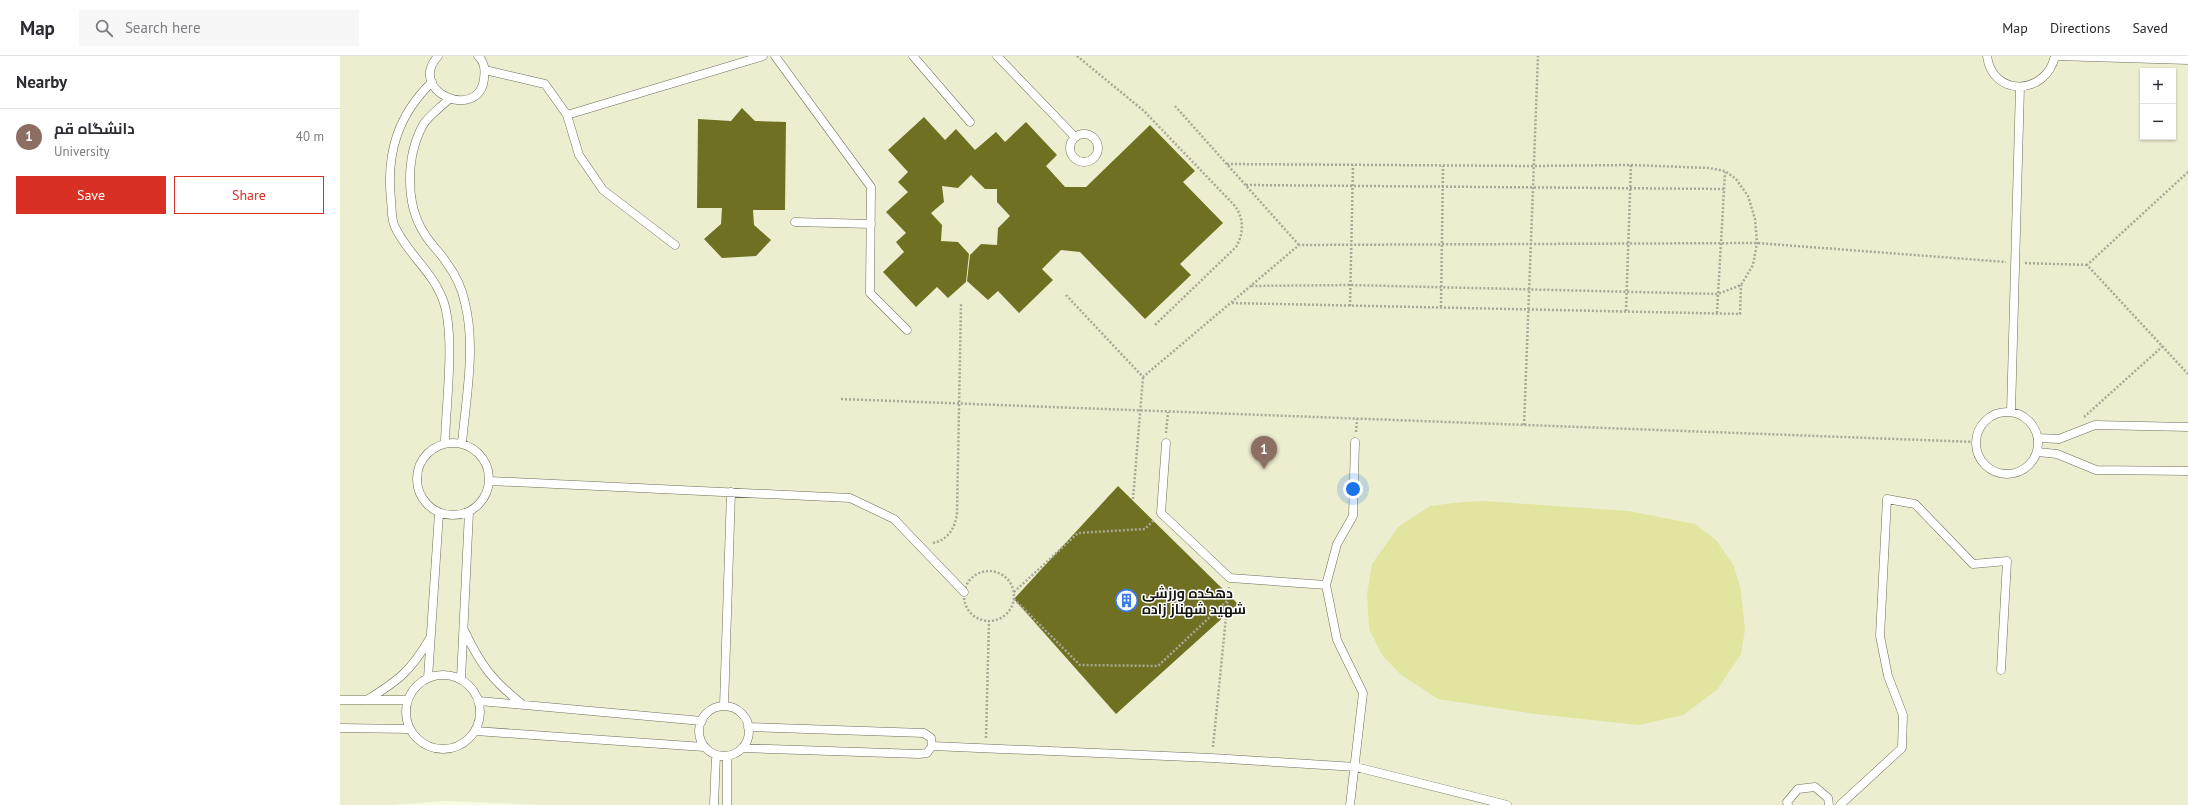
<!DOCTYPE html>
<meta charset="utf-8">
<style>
:root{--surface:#fff;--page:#f7f7f7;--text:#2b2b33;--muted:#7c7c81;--line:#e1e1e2;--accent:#d93025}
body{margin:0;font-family:"PT Sans",Cairo,sans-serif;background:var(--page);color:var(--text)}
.controls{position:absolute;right:12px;top:12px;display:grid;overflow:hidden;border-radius:0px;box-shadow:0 1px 3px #0004}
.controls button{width:36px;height:36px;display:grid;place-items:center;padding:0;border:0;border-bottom:1px solid var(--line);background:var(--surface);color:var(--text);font:20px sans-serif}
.you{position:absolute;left:1013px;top:433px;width:14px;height:14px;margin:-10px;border:3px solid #fff;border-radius:50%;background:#1a73e8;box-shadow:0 0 0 6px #1a73e833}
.badge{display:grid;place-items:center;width:26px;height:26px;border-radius:50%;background:var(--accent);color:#fff;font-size:13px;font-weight:700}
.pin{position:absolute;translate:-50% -33px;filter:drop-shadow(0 1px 2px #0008)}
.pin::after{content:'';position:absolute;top:21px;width:14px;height:12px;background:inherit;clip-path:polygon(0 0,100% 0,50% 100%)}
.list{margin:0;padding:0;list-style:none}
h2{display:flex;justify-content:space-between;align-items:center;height:52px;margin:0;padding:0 16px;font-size:17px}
h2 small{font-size:13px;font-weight:400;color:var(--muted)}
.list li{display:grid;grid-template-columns:26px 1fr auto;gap:12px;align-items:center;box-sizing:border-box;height:56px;padding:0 16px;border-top:1px solid var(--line)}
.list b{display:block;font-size:15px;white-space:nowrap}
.list p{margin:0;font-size:13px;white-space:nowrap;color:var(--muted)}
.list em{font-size:13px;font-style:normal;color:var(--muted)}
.actions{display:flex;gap:8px;padding:12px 16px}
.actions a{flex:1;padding:9px 0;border:1px solid var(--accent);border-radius:0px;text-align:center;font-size:14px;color:var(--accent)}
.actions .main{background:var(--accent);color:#fff}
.icon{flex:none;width:22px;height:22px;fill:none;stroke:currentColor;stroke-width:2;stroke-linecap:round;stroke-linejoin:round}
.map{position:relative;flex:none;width:1848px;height:749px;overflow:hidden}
header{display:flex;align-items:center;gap:24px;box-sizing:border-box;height:56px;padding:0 20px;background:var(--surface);border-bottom:1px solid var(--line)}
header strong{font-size:19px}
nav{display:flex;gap:22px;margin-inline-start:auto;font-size:14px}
.search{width:280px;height:36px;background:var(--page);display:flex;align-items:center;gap:10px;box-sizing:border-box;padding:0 14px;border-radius:0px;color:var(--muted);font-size:15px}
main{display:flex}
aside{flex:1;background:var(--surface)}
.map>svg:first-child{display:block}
.built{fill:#edeed0;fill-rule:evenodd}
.green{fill:#e2e5a0}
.building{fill:#707023}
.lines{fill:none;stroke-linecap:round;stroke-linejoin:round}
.service-casing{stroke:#6d6e5b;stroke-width:9}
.path{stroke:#a7a897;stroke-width:2.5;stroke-dasharray:2 2;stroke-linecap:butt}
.service{stroke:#fff;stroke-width:8}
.labels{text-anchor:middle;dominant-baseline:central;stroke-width:3;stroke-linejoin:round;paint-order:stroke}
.poi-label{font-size:14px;font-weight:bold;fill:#16160f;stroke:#fff;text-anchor:start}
</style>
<header>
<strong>Map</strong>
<div class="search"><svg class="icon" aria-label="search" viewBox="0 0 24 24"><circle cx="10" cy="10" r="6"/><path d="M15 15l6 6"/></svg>Search here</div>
<nav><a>Map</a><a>Directions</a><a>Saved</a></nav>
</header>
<main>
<aside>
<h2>Nearby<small></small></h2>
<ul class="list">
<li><span class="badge" style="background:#8d6e63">1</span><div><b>دانشگاه قم</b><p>University</p></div><em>40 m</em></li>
</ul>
<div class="actions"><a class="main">Save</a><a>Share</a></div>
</aside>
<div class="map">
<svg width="1848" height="749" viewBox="0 0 1848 749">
<rect width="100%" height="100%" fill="#f9fbe4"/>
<path class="built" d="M 0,0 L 1848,0 L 1848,749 L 204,749 L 106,745 L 52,749 L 0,749 ZM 1803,15 L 1833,15 L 1833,81 L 1803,81 Z"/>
<path class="green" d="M 1144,445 L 1289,455 L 1355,468 L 1376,484 L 1394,510 L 1401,535 L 1405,574 L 1401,598 L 1377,634 L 1343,659 L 1299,669 L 1195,658 L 1098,643 L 1060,618 L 1042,599 L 1029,573 L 1027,538 L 1032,508 L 1058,471 L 1090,450 L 1123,446 Z"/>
<path class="building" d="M 402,52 L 415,65 L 446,66 L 445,154 L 413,154 L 414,169 L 431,184 L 416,200 L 382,202 L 364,183 L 381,168 L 382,152 L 357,152 L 358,63 L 391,65 Z
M 584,61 L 605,84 L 616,73 L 635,94 L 656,76 L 665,86 L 686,66 L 717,99 L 706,110 L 725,131 L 746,131 L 810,69 L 855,115 L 843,126 L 883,167 L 840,208 L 851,219 L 805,263 L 740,196 L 721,194 L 702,213 L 713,224 L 679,257 L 658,235 L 648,244 L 627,225 L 630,199 L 641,188 L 657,189 L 658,172 L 670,160 L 657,146 L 657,133 L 645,133 L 631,119 L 618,132 L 602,130 L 604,146 L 591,157 L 602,169 L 601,185 L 618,186 L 629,198 L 626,226 L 608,242 L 597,231 L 576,251 L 543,216 L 564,196 L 556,186 L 566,177 L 546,156 L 568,136 L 558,126 L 568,116 L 548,94 Z
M 778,430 L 898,548 L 776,658 L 674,543 Z"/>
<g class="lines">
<defs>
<path id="service" d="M 98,0 C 66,36 139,66 144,23 C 145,14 145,6 138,0
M 435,0 L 531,131 L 530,237 L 567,274
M 573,0 L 630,66
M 657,0 L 735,81
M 1647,0 C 1652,41 1706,40 1715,0 L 1848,4
M 145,14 L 205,28 L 227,59 L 239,99 L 263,134 L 335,189
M 92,26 C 58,59 46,97 51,144 C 52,152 51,164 55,171 C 68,199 94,216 104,247 C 115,282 106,348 105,386
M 109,43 C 101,51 88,60 83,69 C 66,100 65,147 84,177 C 90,188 100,196 106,206 C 115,218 122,232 125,247 C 136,291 126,342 122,387
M 227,59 L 423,0
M730 92a14 14 0 1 1 28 0a14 14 0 1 1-28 0Z
M 455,166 L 531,168
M1636 387a31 31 0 1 1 62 0a31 31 0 1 1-62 0Z
M 1671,356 L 1680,31
M 1698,382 L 1719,383 L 1755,369 L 1848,371
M77 423a36 36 0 1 1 72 0a36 36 0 1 1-72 0Z
M 826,387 L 821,457 L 890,522 L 986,529
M 1698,396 L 1717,398 L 1756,414 L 1848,415
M 150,425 L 510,442 L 554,463 L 624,536
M 124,574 C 141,610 152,624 183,649
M66 656a37 37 0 1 1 74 0a37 37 0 1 1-74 0Z
M 88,622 L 99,457
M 121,623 L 129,456
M 0,644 L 68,644
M 27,644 C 59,624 71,615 90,582
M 139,645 L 362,665
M 384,650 L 391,436
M359 675a25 25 0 1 1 50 0a25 25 0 1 1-50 0Z
M 0,672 L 70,673
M 136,675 L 364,691
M 592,690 L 872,702 L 1016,711 L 1167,749
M 402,692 L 579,698 L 587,697 L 592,690 L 591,682 L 584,677 L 408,671
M 374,749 L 376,699
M 387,749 L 387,700
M 1010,749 L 1023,637 L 997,584 L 986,529 L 997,488 L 1013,460 L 1015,386
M 1448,749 L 1447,746 L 1458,733 L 1475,731 L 1488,742 L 1489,749
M 1500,749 L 1562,692 L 1563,659 L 1548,620 L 1540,580 L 1547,443 L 1575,448 L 1633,508 L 1667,505 L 1661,614"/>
</defs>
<use href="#service" class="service-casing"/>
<path class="path" d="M 737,0 L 804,55 L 895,150 C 904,163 904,177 896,191 L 815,269
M 835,50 L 959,189
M 887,108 L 1194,110 L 1291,109 L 1369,112 L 1385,115 L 1396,123 L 1408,140 L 1415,163 L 1417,187 L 1413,209 L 1401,229 L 1378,238 L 1010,229 L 911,230
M 1848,116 L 1747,209 L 1848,318
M 906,129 L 1384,133
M 1685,207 L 1747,209
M 726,239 L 803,321 L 959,189 L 1417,187 L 1666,206
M 892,247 L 1400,258 L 1401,229
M 1010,250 L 1013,109
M 1101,251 L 1103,110
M 1286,255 L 1291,109
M 1377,257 L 1385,116
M 501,343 L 1635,386
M 1744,361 L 1823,290
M 1184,369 L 1198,0
M 1016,376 L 1017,363
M 826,377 L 828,356
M 793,443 L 803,321
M 593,487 C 608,484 615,472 617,458 L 621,248
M624 540a25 25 0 1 1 50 0a25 25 0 1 1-50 0Z
M 674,536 L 738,477 L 805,473 L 814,464
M 674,543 L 740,609 L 818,610 L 888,544
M 646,682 L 649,565
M 873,691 L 889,531"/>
<use href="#service" class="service"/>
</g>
<defs>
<symbol id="building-ring" viewBox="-11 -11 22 22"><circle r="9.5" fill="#fff" stroke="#377ae8" stroke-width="1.5"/><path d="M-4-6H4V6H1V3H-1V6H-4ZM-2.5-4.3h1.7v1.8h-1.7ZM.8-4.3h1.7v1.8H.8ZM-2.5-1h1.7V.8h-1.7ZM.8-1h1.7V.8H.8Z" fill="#377ae8"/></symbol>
</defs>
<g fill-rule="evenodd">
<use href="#building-ring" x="774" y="532" width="25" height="25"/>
</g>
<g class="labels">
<g class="poi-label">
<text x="802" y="537">دهکده ورزشی<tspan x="802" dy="16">شهید شهناز زاده</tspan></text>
</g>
</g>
</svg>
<div class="controls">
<button>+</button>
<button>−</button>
</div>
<div class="you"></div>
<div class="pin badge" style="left:924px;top:413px;background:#8d6e63">1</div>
</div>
</main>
